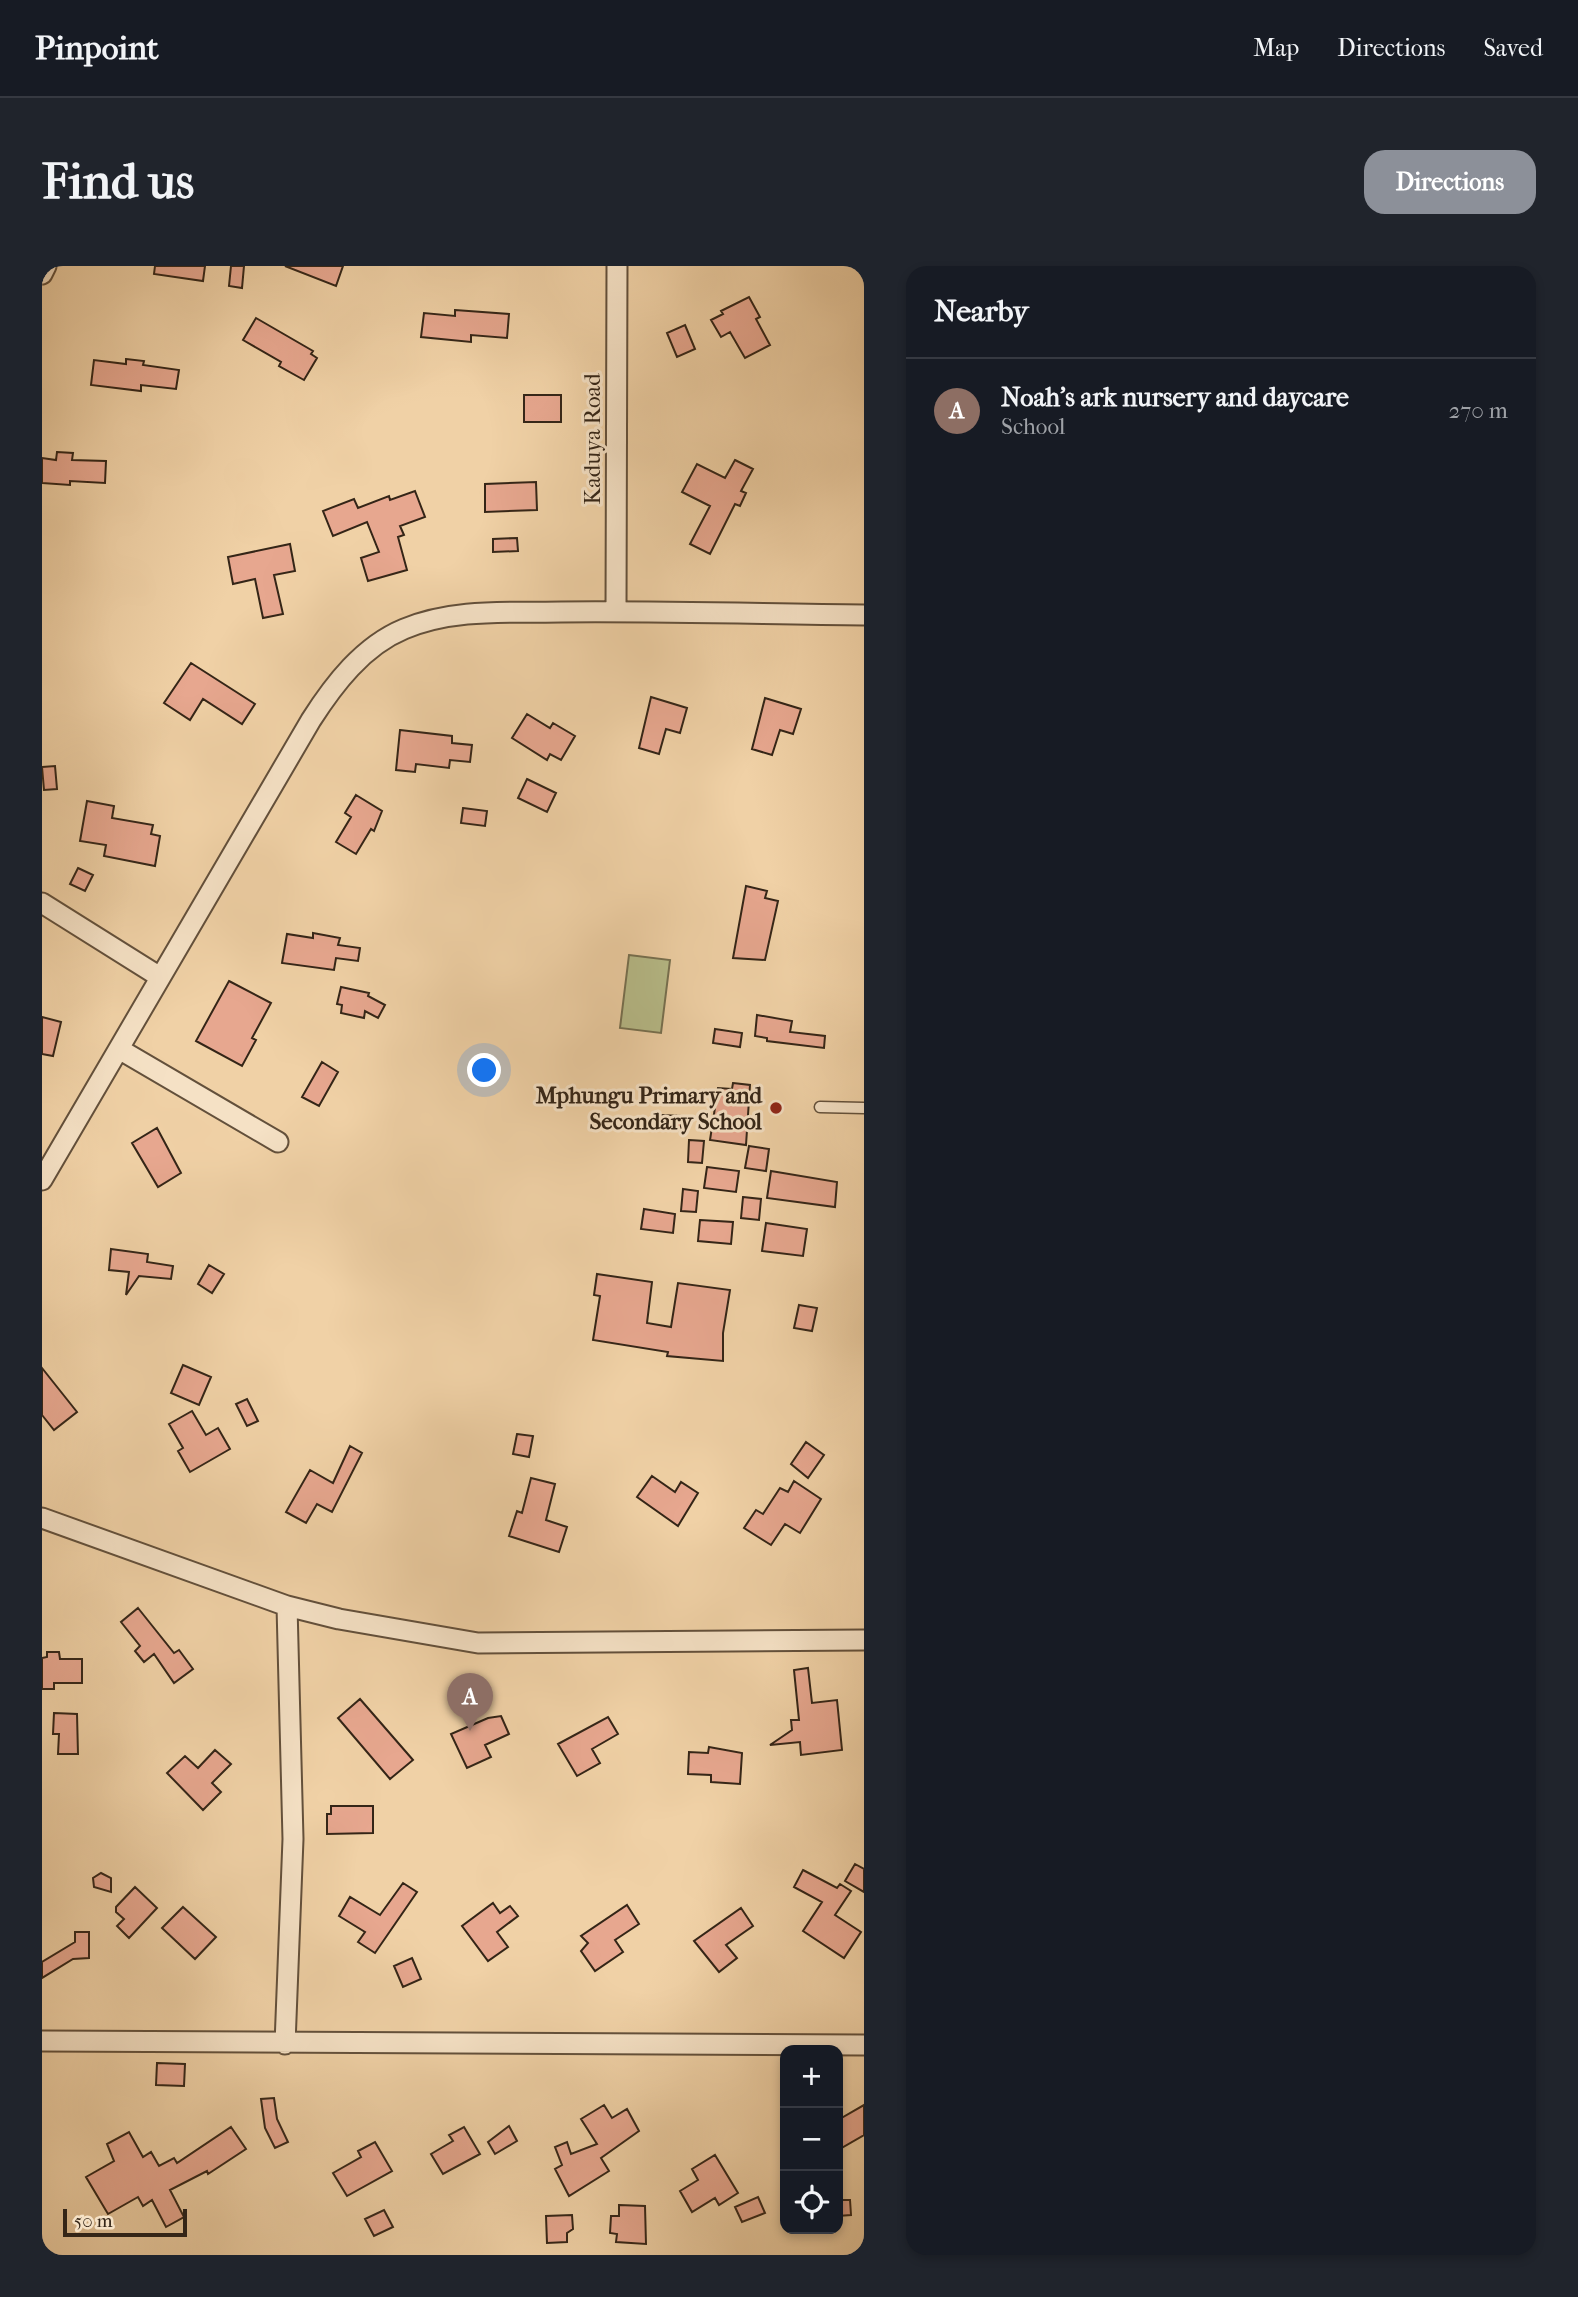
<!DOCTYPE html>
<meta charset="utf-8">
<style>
:root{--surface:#171b24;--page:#20242c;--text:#f1f3f6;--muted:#9ea1a6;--line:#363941;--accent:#8c9099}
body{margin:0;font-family:"IM FELL French Canon",serif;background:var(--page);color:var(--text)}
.controls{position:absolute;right:21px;bottom:21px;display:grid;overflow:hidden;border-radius:14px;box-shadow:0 4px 10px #0003}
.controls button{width:63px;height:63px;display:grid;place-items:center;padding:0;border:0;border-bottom:2px solid var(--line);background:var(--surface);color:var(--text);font:35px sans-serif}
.scale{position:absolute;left:21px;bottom:18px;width:124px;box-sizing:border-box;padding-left:7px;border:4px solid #342517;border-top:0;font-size:19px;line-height:24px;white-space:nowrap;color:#342517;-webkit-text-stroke:5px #f5e1c5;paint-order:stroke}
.you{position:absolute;left:443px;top:805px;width:24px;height:24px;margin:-18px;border:5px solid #fff;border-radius:50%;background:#1a73e8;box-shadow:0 0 0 10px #1a73e833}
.badge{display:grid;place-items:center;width:46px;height:46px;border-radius:50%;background:var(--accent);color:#fff;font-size:23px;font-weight:700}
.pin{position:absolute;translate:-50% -58px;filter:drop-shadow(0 2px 4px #0008)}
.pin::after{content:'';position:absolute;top:37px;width:24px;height:21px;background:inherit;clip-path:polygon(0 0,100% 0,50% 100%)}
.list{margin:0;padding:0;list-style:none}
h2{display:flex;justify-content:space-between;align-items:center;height:91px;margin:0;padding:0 28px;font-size:30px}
h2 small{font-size:23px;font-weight:400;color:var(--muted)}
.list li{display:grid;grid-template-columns:46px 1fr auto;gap:21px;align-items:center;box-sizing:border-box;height:105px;padding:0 28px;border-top:2px solid var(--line)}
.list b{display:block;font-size:26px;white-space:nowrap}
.list p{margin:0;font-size:23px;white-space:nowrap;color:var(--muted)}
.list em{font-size:23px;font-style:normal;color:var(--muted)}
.icon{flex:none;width:38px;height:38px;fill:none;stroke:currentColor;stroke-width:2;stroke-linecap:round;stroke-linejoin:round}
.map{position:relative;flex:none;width:822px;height:1989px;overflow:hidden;border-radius:21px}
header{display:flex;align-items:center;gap:42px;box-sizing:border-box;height:98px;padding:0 35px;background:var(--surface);border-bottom:2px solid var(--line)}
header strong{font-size:33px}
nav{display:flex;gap:38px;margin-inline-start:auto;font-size:24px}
.intro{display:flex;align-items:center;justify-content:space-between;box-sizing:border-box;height:168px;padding:0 42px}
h1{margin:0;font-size:49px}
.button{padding:18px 32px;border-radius:21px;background:var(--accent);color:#fff;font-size:24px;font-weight:700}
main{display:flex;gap:42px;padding:0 42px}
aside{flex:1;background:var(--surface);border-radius:21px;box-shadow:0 4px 10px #0003}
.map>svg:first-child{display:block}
.green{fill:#b7bc89;stroke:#767050;stroke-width:2}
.building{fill:#e7a78f;stroke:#342517;stroke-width:2}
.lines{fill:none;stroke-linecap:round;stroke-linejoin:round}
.service-casing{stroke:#63503b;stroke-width:13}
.minor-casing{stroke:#63503b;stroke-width:23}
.service{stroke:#f5e1c5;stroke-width:10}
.minor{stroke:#f5e1c5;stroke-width:19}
.poi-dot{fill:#8f2418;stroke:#f5e1c5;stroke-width:2.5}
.labels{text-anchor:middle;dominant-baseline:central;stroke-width:6;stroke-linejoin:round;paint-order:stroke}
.street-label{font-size:23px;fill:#342517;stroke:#f5e1c5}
.poi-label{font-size:23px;font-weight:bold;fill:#342517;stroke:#f5e1c5;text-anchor:end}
</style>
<header>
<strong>Pinpoint</strong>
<nav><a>Map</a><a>Directions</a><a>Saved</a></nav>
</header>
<div class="intro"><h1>Find us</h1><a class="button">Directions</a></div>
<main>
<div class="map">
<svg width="822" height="1989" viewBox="0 0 822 1989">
<rect width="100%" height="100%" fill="#f0d1a6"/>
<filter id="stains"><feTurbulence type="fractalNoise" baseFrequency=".00286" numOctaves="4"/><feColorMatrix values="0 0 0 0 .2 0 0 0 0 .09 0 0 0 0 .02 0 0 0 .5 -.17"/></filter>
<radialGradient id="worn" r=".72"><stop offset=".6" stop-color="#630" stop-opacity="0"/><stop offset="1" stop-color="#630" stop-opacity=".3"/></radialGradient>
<path class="green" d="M 587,689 L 628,694 L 619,767 L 578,762 Z"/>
<path class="building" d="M 113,0 L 163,0 L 161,15 L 112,8 Z
M 189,0 L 202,0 L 200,22 L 187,20 Z
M 243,0 L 301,0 L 294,20 Z
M 707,31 L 718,51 L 714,53 L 728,79 L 703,92 L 688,66 L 679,71 L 669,54 L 681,48 L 679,45 Z
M 413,44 L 467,48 L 465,72 L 429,69 L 429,76 L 379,71 L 382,47 L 413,50 Z
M 214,52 L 271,85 L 269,88 L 275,92 L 262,114 L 237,100 L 239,96 L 201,74 Z
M 643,59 L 653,83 L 635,91 L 625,67 Z
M 84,93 L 102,95 L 101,99 L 137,104 L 134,123 L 99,119 L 99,125 L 49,119 L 52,94 L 84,98 Z
M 482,129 L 519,129 L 519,156 L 482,156 Z
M 15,186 L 31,187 L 30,194 L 64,195 L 63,217 L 28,215 L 28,219 L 0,217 L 0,192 L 14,194 Z
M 693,194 L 711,203 L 699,225 L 704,227 L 698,240 L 693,238 L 668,288 L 648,278 L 668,240 L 640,226 L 655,198 L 683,212 Z
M 494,216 L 495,244 L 443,246 L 443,218 Z
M 373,225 L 383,251 L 358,260 L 362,269 L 356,271 L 365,304 L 326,315 L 319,292 L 337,286 L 325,256 L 291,270 L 281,245 L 312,233 L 316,242 L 347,230 L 348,234 Z
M 475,272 L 476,285 L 451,286 L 451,273 Z
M 248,278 L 253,305 L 232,309 L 241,348 L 221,352 L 213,313 L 191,318 L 186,291 Z
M 149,397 L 213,438 L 200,458 L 161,433 L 148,454 L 122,437 Z
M 609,431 L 645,442 L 638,467 L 624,463 L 617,488 L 597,482 Z
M 723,432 L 759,443 L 751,468 L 738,464 L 730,489 L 710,483 Z
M 485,448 L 508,462 L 511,457 L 533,470 L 519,494 L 508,488 L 505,494 L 470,472 Z
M 358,464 L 410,470 L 410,477 L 430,479 L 428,496 L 408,494 L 407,502 L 374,498 L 373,506 L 354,504 Z
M 13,500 L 15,523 L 2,524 L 0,501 Z
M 485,513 L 514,527 L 505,546 L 476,532 Z
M 314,529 L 340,545 L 332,565 L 329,563 L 314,588 L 294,576 L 309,551 L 303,547 Z
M 45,535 L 72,540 L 70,552 L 111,559 L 109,568 L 118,570 L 113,600 L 62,590 L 64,579 L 38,575 Z
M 421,542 L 445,545 L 443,560 L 419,557 Z
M 36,602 L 51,609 L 43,625 L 28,618 Z
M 704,620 L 725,625 L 723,632 L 736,635 L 723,694 L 691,692 Z
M 271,667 L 298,672 L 296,679 L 318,682 L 316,695 L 294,692 L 292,704 L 240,697 L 245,668 L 271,672 Z
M 187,715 L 229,737 L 210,772 L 214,774 L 200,800 L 154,775 Z
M 299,721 L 327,727 L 326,730 L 343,739 L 336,752 L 323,745 L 322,752 L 299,747 L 300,739 L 295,738 Z
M 715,749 L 750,755 L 748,766 L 783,770 L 782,782 L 725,775 L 725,772 L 713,770 Z
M 0,751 L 19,756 L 11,790 L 0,788 Z
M 673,763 L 700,767 L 698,781 L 671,777 Z
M 280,796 L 296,806 L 277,840 L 260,831 Z
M 691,817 L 708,819 L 704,879 L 668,874 L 676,822 L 690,823 Z
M 618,849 L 639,850 L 639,865 L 618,864 Z
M 115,862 L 139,907 L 116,921 L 90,877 Z
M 647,874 L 662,875 L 660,897 L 646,896 Z
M 707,880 L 727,883 L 724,905 L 703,902 Z
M 665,901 L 697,905 L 694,926 L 662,922 Z
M 729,905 L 795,916 L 793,941 L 725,932 Z
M 641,923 L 656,925 L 654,946 L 639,945 Z
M 701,931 L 719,933 L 717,954 L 699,952 Z
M 602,943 L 633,948 L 631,967 L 599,963 Z
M 658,954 L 691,956 L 689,978 L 656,975 Z
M 724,957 L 765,963 L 761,990 L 720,985 Z
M 69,983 L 106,988 L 105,996 L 131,1000 L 129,1013 L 97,1010 L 84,1029 L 87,1006 L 67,1004 Z
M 167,999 L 182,1008 L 170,1027 L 156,1018 Z
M 555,1008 L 610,1016 L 605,1057 L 629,1061 L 636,1017 L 688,1024 L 681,1067 L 681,1095 L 625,1090 L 626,1086 L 551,1074 L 558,1030 L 552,1029 Z
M 757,1039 L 775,1042 L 770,1065 L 752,1062 Z
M 141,1099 L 169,1111 L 157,1139 L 129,1127 Z
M 0,1102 L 35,1146 L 12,1164 L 0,1149 Z
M 205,1133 L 216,1155 L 205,1160 L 194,1138 Z
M 150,1145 L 164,1169 L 176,1162 L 188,1183 L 148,1206 L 136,1185 L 141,1182 L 127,1158 Z
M 475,1168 L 491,1170 L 487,1191 L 471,1188 Z
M 764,1176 L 782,1189 L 766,1212 L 749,1198 Z
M 308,1180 L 320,1187 L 290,1246 L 275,1238 L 264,1257 L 244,1246 L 268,1204 L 291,1217 Z
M 610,1210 L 633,1226 L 639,1216 L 656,1227 L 636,1260 L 595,1231 Z
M 489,1212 L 513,1218 L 504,1254 L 525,1261 L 517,1286 L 467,1270 L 475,1245 L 480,1247 Z
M 752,1215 L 779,1233 L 758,1267 L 743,1258 L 729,1279 L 702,1262 L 714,1244 L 721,1248 L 738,1222 L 746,1226 Z
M 96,1342 L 132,1387 L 137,1384 L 151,1403 L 132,1417 L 112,1388 L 102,1396 L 93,1385 L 98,1380 L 79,1356 Z
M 5,1386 L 17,1386 L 18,1393 L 40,1393 L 40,1417 L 12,1417 L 12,1423 L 0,1423 L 0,1392 L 5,1391 Z
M 766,1402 L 770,1437 L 795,1434 L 800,1484 L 759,1489 L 758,1476 L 728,1479 L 750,1464 L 749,1454 L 757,1454 L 752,1404 Z
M 318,1433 L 371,1494 L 348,1513 L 296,1452 Z
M 12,1447 L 35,1448 L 36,1488 L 16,1488 L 17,1468 L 11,1468 Z
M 459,1450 L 467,1468 L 443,1479 L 449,1491 L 425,1502 L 409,1468 L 446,1452 Z
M 566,1451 L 576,1468 L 550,1483 L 558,1497 L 535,1510 L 516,1478 Z
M 667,1481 L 700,1487 L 698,1518 L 669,1516 L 669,1509 L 646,1508 L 647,1486 L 666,1487 Z
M 173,1484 L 189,1498 L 170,1517 L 179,1526 L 161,1544 L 125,1507 L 143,1490 L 156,1502 Z
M 289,1540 L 331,1540 L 331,1567 L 285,1568 L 285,1548 L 289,1548 Z
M 813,1598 L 822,1603 L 822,1626 L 803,1615 Z
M 761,1604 L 795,1622 L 798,1618 L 809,1625 L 793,1649 L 819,1666 L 802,1692 L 761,1665 L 780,1636 L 752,1621 Z
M 59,1607 L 69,1612 L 69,1626 L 52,1621 L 51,1612 Z
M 361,1617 L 375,1626 L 333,1687 L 316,1676 L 323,1666 L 297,1650 L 308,1631 L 338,1649 Z
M 93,1621 L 115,1642 L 87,1672 L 75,1660 L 82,1653 L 74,1646 L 74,1641 Z
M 451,1637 L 458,1647 L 468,1640 L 476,1650 L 455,1666 L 466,1681 L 446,1695 L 420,1660 Z
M 585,1639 L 597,1658 L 573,1674 L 581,1686 L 553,1705 L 539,1685 L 546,1677 L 539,1670 Z
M 141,1641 L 174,1671 L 153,1693 L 120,1662 Z
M 699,1642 L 711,1660 L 684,1679 L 695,1692 L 677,1706 L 652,1675 Z
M 33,1666 L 47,1666 L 47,1692 L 31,1693 L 0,1712 L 0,1696 L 33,1676 Z
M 370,1692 L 379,1713 L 361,1721 L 352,1700 Z
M 115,1797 L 143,1798 L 142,1820 L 114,1819 Z
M 232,1832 L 235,1853 L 246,1876 L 233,1882 L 223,1862 L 219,1833 Z
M 562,1839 L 570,1852 L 585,1843 L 597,1865 L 559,1892 L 567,1905 L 527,1930 L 513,1903 L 520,1899 L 513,1881 L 525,1876 L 529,1888 L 555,1878 L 539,1853 Z
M 822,1839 L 822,1869 L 796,1884 L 796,1854 Z
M 467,1860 L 475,1875 L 453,1888 L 446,1876 Z
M 189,1861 L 204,1883 L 166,1908 L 165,1905 L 128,1924 L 142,1951 L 124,1961 L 110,1934 L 101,1940 L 96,1931 L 66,1948 L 44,1911 L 72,1895 L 65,1878 L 87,1866 L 101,1891 L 109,1886 L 117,1900 L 132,1892 L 135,1897 Z
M 422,1861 L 438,1888 L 401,1908 L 389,1888 L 411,1875 L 407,1869 Z
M 333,1876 L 350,1905 L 305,1930 L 291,1907 L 319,1891 L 316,1885 Z
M 673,1889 L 696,1927 L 677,1939 L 673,1932 L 650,1946 L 638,1925 L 656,1914 L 650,1903 Z
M 716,1931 L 723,1947 L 700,1956 L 693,1941 Z
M 796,1934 L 808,1934 L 809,1949 L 796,1950 Z
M 577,1939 L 603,1940 L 604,1978 L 574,1976 L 575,1968 L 568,1967 L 569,1950 L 577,1950 Z
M 342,1944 L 351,1961 L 332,1970 L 323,1953 Z
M 530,1949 L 531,1963 L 525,1967 L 525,1976 L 505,1977 L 504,1950 Z"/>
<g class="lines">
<defs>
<path id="service" d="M 778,841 L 822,842"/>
<path id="minor" d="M 0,8 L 4,0
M 574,345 L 575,0
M 0,637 L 118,711
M 77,783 L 236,876
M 0,914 L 269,454 C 292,418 321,380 362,363 C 412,342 467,347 519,346 C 620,345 721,348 822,349
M 0,1252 L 245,1340 L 297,1353 L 436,1377 L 822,1374
M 0,1775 L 822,1779
M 243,1778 L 251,1573 L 245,1340"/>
</defs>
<use href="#service" class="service-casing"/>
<use href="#minor" class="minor-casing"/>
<use href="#service" class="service"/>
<use href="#minor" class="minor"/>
</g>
<circle class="poi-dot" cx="734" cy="842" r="7"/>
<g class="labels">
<g class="street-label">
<text transform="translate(550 173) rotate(-90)">Kaduya Road</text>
</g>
<g class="poi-label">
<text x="720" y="829">Mphungu Primary and<tspan x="720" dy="26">Secondary School</tspan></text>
</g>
</g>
<rect width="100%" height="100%" filter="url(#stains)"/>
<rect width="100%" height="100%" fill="url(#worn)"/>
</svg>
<div class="controls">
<button>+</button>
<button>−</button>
<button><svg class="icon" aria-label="locate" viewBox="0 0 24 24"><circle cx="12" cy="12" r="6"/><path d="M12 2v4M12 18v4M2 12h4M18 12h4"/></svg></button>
</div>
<div class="scale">50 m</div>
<div class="you"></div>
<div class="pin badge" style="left:428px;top:1465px;background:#8d6e63">A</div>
</div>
<aside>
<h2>Nearby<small></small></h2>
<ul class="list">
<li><span class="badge" style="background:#8d6e63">A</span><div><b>Noah's ark nursery and daycare</b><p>School</p></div><em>270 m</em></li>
</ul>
</aside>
</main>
